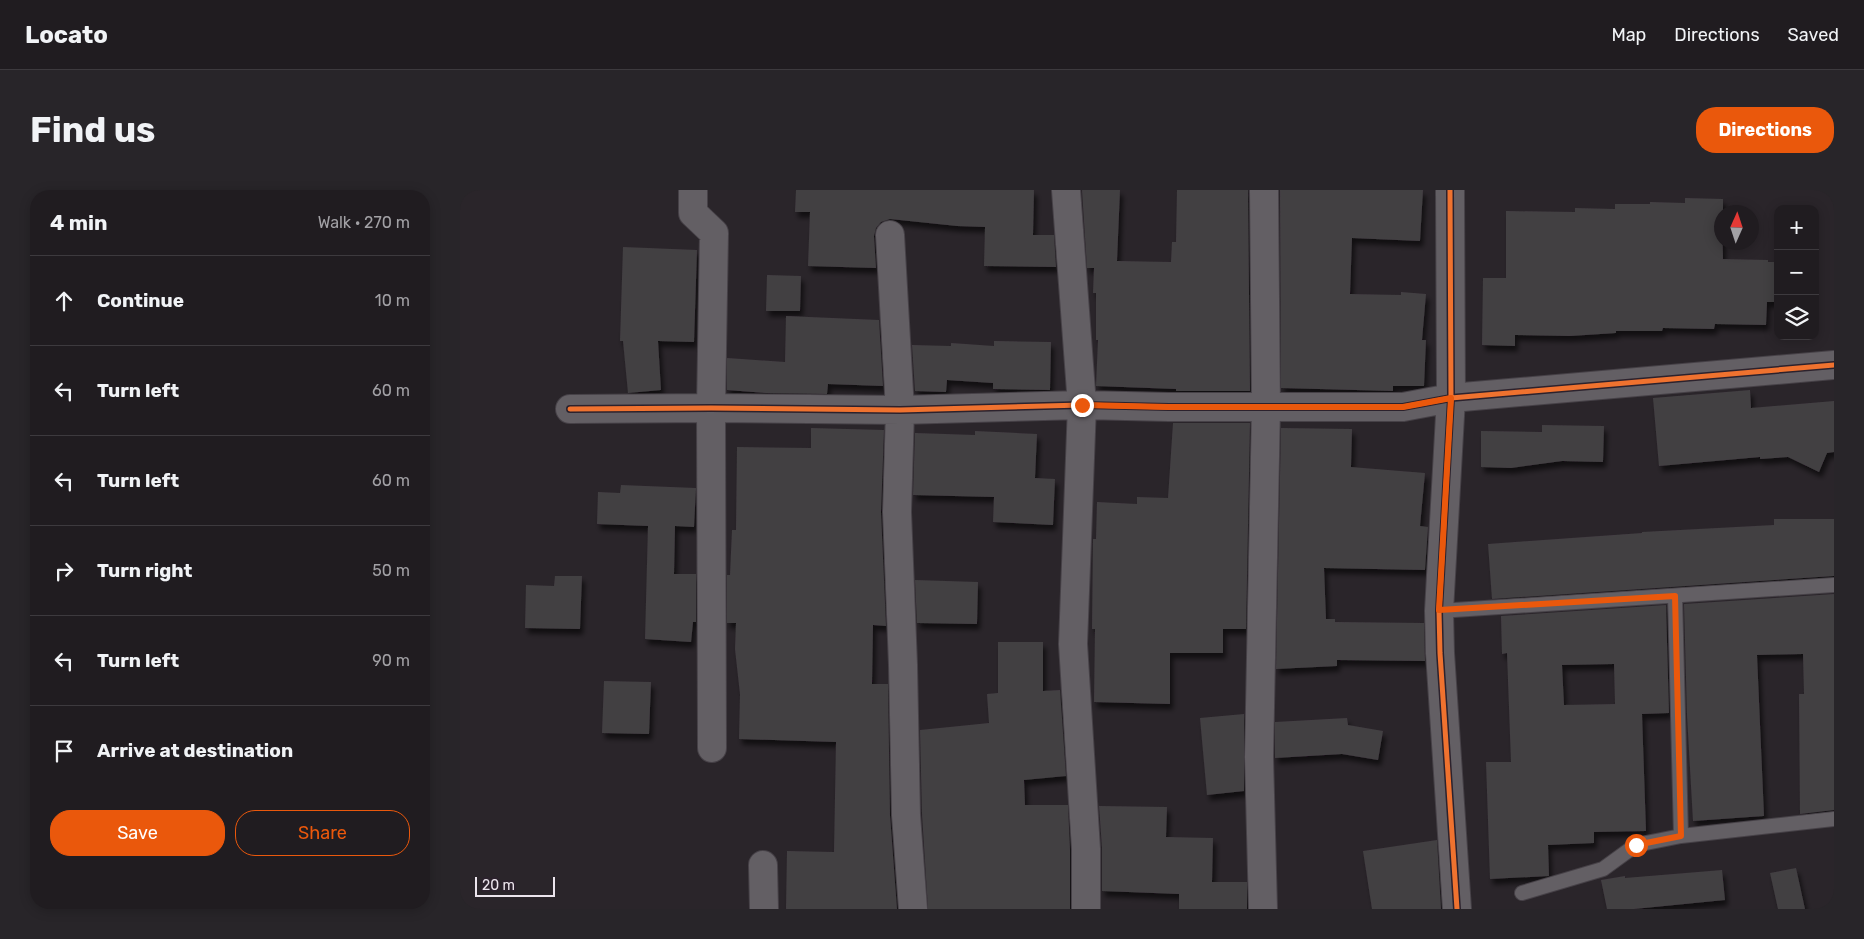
<!DOCTYPE html>
<meta charset="utf-8">
<style>
:root{--surface:#201c20;--page:#282529;--text:#f1f3f6;--muted:#a2a1a5;--line:#3d3a3e;--accent:#ea580c}
body{margin:0;font-family:Rubik,sans-serif;background:var(--page);color:var(--text)}
.controls{position:absolute;right:15px;top:15px;display:grid;overflow:hidden;border-radius:10px;box-shadow:0 2px 12px #0003}
.controls button{width:45px;height:45px;display:grid;place-items:center;padding:0;border:0;border-bottom:1px solid var(--line);background:var(--surface);color:var(--text);font:25px sans-serif}
.compass{position:absolute;left:1254px;top:15px;width:45px;height:45px;border-radius:50%;background:var(--surface);box-shadow:0 2px 12px #0003;rotate:3deg}
.scale{position:absolute;left:15px;bottom:12px;width:80px;box-sizing:border-box;padding-left:5px;border:2px solid #ece5ed;border-top:0;font-size:14px;line-height:18px;white-space:nowrap;color:#ece5ed;-webkit-text-stroke:4px #2c222d;paint-order:stroke}
.stop{position:absolute;width:15px;height:15px;margin:-11px;border:4px solid #ea580c;border-radius:50%;background:#fff}
.stop.end{background:#ea580c;border-color:#fff;box-shadow:0 1px 5px #0008}
.list{margin:0;padding:0;list-style:none}
h2{display:flex;justify-content:space-between;align-items:center;height:65px;margin:0;padding:0 20px;font-size:21px}
h2 small{font-size:16px;font-weight:400;color:var(--muted)}
.list li{display:grid;grid-template-columns:32px 1fr auto;gap:15px;align-items:center;box-sizing:border-box;height:90px;padding:0 20px;border-top:1px solid var(--line)}
.list b{display:block;font-size:19px;white-space:nowrap}
.list em{font-size:16px;font-style:normal;color:var(--muted)}
.actions{display:flex;gap:10px;padding:15px 20px}
.actions a{flex:1;padding:11px 0;border:1px solid var(--accent);border-radius:20px;text-align:center;font-size:18px;color:var(--accent)}
.actions .main{background:var(--accent);color:#fff}
.icon{flex:none;width:28px;height:28px;fill:none;stroke:currentColor;stroke-width:2;stroke-linecap:round;stroke-linejoin:round}
.map{position:relative;flex:none;width:1374px;height:719px;overflow:hidden;border-radius:20px}
header{display:flex;align-items:center;gap:30px;box-sizing:border-box;height:70px;padding:0 25px;background:var(--surface);border-bottom:1px solid var(--line)}
header strong{font-size:24px}
nav{display:flex;gap:28px;margin-inline-start:auto;font-size:18px}
.intro{display:flex;align-items:center;justify-content:space-between;box-sizing:border-box;height:120px;padding:0 30px}
h1{margin:0;font-size:35px}
.button{padding:12px 22px;border-radius:20px;background:var(--accent);color:#fff;font-size:18px;font-weight:700}
main{display:flex;gap:30px;padding:0 30px}
aside{flex:1;background:var(--surface);border-radius:20px;box-shadow:0 2px 12px #0003}
.map>svg:first-child{display:block}
.building{fill:#433f43;fill-rule:evenodd;filter:url(#shadow)}
.lines{fill:none;stroke-linecap:round;stroke-linejoin:round}
.lane-casing{stroke:#464147;stroke-width:16}
.street-casing{stroke:#464147;stroke-width:30}
.lane{stroke:#635f64;stroke-width:14}
.street{stroke:#635f64;stroke-width:28}
.cycleway-casing{stroke:#2c222d;stroke-width:8}
.cycleway{stroke:#ef722f;stroke-width:5}
.route{stroke:#ea580c;stroke-width:6}
</style>
<header>
<strong>Locato</strong>
<nav><a>Map</a><a>Directions</a><a>Saved</a></nav>
</header>
<div class="intro"><h1>Find us</h1><a class="button">Directions</a></div>
<main>
<aside>
<h2>4 min<small>Walk · 270 m</small></h2>
<ul class="list">
<li><svg class="icon" aria-label="ahead" viewBox="0 0 24 24"><path d="M12 20V5M6 11l6-6 6 6"/></svg><div><b>Continue</b></div><em>10 m</em></li>
<li><svg class="icon" aria-label="left" viewBox="0 0 24 24"><path d="M17 20v-9H6M10 6l-5 5 5 5"/></svg><div><b>Turn left</b></div><em>60 m</em></li>
<li><svg class="icon" aria-label="left" viewBox="0 0 24 24"><path d="M17 20v-9H6M10 6l-5 5 5 5"/></svg><div><b>Turn left</b></div><em>60 m</em></li>
<li><svg class="icon" aria-label="right" viewBox="0 0 24 24"><path d="M7 20v-9h11M14 6l5 5-5 5"/></svg><div><b>Turn right</b></div><em>50 m</em></li>
<li><svg class="icon" aria-label="left" viewBox="0 0 24 24"><path d="M17 20v-9H6M10 6l-5 5 5 5"/></svg><div><b>Turn left</b></div><em>90 m</em></li>
<li><svg class="icon" aria-label="arrive" viewBox="0 0 24 24"><path d="M6 21V4h12l-3 4 3 4H6"/></svg><div><b>Arrive at destination</b></div></li>
</ul>
<div class="actions"><a class="main">Save</a><a>Share</a></div>
</aside>
<div class="map">
<svg width="1374" height="719" viewBox="0 0 1374 719">
<defs>
<filter id="shadow"><feDropShadow dx="3" dy="5.5" stdDeviation="2.5" flood-color="#0009"/></filter>
</defs>
<rect width="100%" height="100%" fill="#2a252a"/>
<path class="building" d="M 336,0 L 574,0 L 573,45 L 594,45 L 596,77 L 524,76 L 525,37 L 497,36 L 430,29 L 421,32 L 416,38 L 414,46 L 416,78 L 348,76 L 350,22 L 335,22 Z
M 622,0 L 660,0 L 657,71 L 711,72 L 712,52 L 716,52 L 717,0 L 788,0 L 790,201 L 716,201 L 716,199 L 636,196 L 638,150 L 636,150 L 636,103 L 633,103 L 634,78 L 627,78 Z
M 820,0 L 963,0 L 960,51 L 892,48 L 890,104 L 941,105 L 941,102 L 966,104 L 962,150 L 966,150 L 964,196 L 933,196 L 933,201 L 821,198 Z
M 1225,8 L 1263,9 L 1263,22 L 1262,22 L 1263,69 L 1308,70 L 1308,72 L 1318,72 L 1318,112 L 1307,112 L 1306,135 L 1255,134 L 1254,139 L 1203,138 L 1202,141 L 1156,141 L 1156,143 L 1110,146 L 1055,145 L 1055,156 L 1022,155 L 1023,88 L 1046,88 L 1046,21 L 1115,22 L 1115,18 L 1155,19 L 1155,14 L 1190,14 L 1190,12 L 1225,13 Z
M 163,57 L 237,60 L 234,152 L 198,151 L 201,200 L 168,203 L 163,151 L 160,151 Z
M 307,85 L 341,86 L 340,121 L 306,121 Z
M 326,126 L 419,130 L 423,196 L 368,194 L 367,204 L 306,203 L 267,200 L 267,168 L 325,172 Z
M 534,151 L 591,152 L 590,200 L 533,199 L 533,193 L 487,190 L 486,202 L 455,201 L 452,155 L 491,156 L 491,153 L 534,156 Z
M 1290,200 L 1291,218 L 1374,211 L 1374,262 L 1367,263 L 1359,282 L 1328,267 L 1300,269 L 1300,267 L 1199,276 L 1193,208 Z
M 713,233 L 790,233 L 786,439 L 763,439 L 763,463 L 710,463 L 710,514 L 634,512 L 635,439 L 632,439 L 633,349 L 636,349 L 637,312 L 677,314 L 677,307 L 708,308 Z
M 1082,235 L 1144,236 L 1143,272 L 1102,271 L 1051,278 L 1021,277 L 1021,241 L 1082,242 Z
M 351,238 L 424,240 L 421,322 L 426,436 L 413,435 L 412,494 L 428,494 L 430,625 L 437,719 L 326,719 L 327,661 L 374,662 L 376,552 L 279,549 L 280,504 L 275,459 L 276,433 L 267,433 L 267,385 L 270,385 L 272,340 L 276,340 L 277,257 L 351,258 Z
M 821,238 L 892,239 L 891,277 L 965,283 L 960,336 L 968,337 L 965,380 L 864,378 L 866,429 L 875,429 L 875,432 L 964,433 L 965,471 L 877,470 L 877,476 L 816,479 Z
M 515,241 L 577,244 L 575,288 L 595,289 L 593,335 L 533,332 L 534,307 L 453,305 L 455,243 L 515,245 Z
M 161,295 L 236,298 L 234,337 L 215,336 L 214,384 L 236,384 L 236,432 L 233,432 L 231,452 L 185,449 L 188,336 L 137,334 L 138,302 L 160,303 Z
M 1314,329 L 1374,329 L 1374,386 L 1032,409 L 1028,354 L 1182,343 L 1182,342 L 1314,335 Z
M 95,386 L 122,386 L 120,439 L 65,438 L 66,395 L 94,396 Z
M 455,390 L 518,392 L 517,434 L 457,433 Z
M 1374,404 L 1374,620 L 1340,624 L 1339,504 L 1344,504 L 1343,464 L 1297,465 L 1304,626 L 1233,631 L 1227,525 L 1224,414 Z
M 1206,415 L 1209,523 L 1182,524 L 1186,641 L 1134,642 L 1134,653 L 1088,655 L 1089,686 L 1030,689 L 1026,572 L 1051,572 L 1047,463 L 1042,464 L 1041,426 ZM 1154,474 L 1155,514 L 1104,515 L 1102,475 Z
M 538,452 L 583,452 L 583,501 L 600,500 L 606,586 L 564,590 L 565,615 L 608,615 L 610,660 L 610,719 L 468,719 L 462,624 L 460,540 L 529,533 L 527,504 L 538,503 Z
M 144,491 L 191,492 L 189,544 L 142,543 Z
M 784,524 L 784,601 L 747,605 L 740,528 Z
M 887,528 L 888,535 L 923,541 L 918,570 L 882,564 L 815,568 L 815,532 Z
M 639,616 L 707,617 L 706,647 L 753,648 L 752,692 L 787,692 L 787,719 L 719,719 L 719,704 L 642,701 L 642,658 Z
M 977,650 L 981,719 L 912,719 L 903,661 Z
M 1336,678 L 1345,719 L 1318,719 L 1310,683 Z
M 1262,680 L 1265,710 L 1174,719 L 1147,719 L 1141,690 L 1165,686 L 1165,688 Z"/>
<g class="lines">
<defs>
<path id="lane" d="M 1215,406 L 1221,646
M 979,421 L 1374,395
M 1062,703 L 1143,679 L 1176,655 L 1221,646 L 1374,629"/>
<path id="street" d="M 233,0 L 233,23 L 254,43 L 251,218 L 252,558
M 606,0 L 622,215 L 613,454 L 626,659 L 626,719
M 430,45 L 440,220 L 437,322 L 443,475 L 446,625 L 453,719
M 110,219 L 251,218 L 440,220 L 622,215 L 709,217 L 943,217 L 991,208 L 990,0
M 303,675 L 304,719
M 803,719 L 799,567 L 806,217 L 804,0
M 997,719 L 980,463 L 979,421 L 991,208 L 1374,175"/>
</defs>
<use href="#lane" class="lane-casing"/>
<use href="#street" class="street-casing"/>
<use href="#lane" class="lane"/>
<use href="#street" class="street"/>
<defs>
<path id="cycleway" d="M 110,219 L 251,218 L 440,220 L 622,215 L 709,217 L 943,217 L 991,208 L 990,0
M 997,719 L 980,463 L 979,421 L 991,208 L 1374,175"/>
</defs>
<use href="#cycleway" class="cycleway-casing"/>
<use href="#cycleway" class="cycleway"/>
</g>
<g class="lines">
<path class="route" d="M 622,215 L 708,217 L 943,217 L 991,208 L 979,420 L 1215,406 L 1221,646 L 1176,655"/>
</g>
</svg>
<div class="controls">
<button>+</button>
<button>−</button>
<button><svg class="icon" aria-label="layers" viewBox="0 0 24 24"><path d="M12 4l9 5-9 5-9-5zM3 14l9 5 9-5"/></svg></button>
</div>
<svg class="compass" viewBox="-18 -18 36 36"><path d="M0-13l5 13h-10z" fill="#e53935"/><path d="M0 13l5-13h-10z" fill="#a2a1a5"/></svg>
<div class="scale">20 m</div>
<div class="stop" style="left:1176px;top:655px"></div>
<div class="stop end" style="left:622px;top:215px"></div>
</div>
</main>
